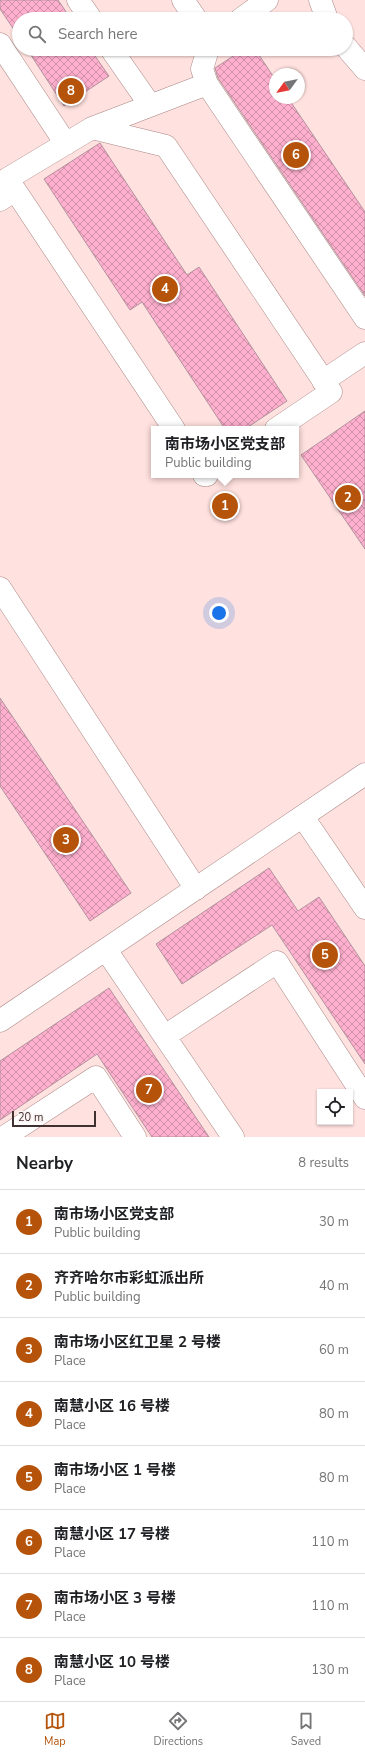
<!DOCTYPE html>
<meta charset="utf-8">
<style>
:root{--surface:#fff;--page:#f2f2f2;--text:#202124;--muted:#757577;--line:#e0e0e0;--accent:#b45309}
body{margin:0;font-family:"Nunito Sans","Noto Sans SC",sans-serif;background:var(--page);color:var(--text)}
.controls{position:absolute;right:12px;bottom:12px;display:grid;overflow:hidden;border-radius:0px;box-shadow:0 1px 3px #0004}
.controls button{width:36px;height:36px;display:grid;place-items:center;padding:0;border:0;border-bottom:1px solid var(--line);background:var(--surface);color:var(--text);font:20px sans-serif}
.compass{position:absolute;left:269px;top:68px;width:36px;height:36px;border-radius:50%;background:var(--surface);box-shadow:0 1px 3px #0004;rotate:237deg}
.scale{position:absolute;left:12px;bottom:10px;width:84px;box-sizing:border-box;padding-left:4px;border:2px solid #3f3130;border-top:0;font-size:11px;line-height:14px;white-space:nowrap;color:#3f3130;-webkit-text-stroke:3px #fcf4f3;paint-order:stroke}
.you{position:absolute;left:219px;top:613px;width:14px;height:14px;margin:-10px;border:3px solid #fff;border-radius:50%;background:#1a73e8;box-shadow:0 0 0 6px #1a73e833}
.badge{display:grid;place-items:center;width:26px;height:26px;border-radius:50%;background:var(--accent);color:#fff;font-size:13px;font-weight:700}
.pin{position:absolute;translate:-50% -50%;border:2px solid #fff;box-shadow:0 1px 4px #0006}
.popup{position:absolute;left:151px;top:426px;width:148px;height:52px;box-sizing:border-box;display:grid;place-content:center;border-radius:0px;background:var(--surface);filter:drop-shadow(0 1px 3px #0005);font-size:13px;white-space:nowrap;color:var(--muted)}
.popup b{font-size:15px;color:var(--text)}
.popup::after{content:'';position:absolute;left:50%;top:100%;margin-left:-8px;border:8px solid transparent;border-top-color:var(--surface)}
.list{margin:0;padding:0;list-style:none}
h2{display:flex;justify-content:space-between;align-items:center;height:52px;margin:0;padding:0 16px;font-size:17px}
h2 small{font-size:13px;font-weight:400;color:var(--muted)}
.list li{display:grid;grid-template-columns:26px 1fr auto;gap:12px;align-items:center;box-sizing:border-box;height:64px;padding:0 16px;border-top:1px solid var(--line)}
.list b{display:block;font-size:15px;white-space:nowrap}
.list p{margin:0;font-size:13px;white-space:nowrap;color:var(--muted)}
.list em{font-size:13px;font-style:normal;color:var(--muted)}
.icon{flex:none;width:22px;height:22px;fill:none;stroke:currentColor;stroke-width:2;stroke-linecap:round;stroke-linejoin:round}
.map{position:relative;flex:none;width:365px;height:1137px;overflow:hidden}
.search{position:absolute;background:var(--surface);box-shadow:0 1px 3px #0004;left:12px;right:12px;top:12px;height:44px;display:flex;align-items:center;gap:10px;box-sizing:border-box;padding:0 14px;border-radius:22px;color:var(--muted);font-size:15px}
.sheet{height:564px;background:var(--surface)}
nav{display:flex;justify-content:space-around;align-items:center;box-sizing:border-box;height:56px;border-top:1px solid var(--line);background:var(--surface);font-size:11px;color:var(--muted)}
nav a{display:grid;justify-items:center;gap:2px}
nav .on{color:var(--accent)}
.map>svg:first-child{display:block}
.building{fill:url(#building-cross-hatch);stroke:#b2929e}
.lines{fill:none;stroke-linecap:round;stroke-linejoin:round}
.minor-casing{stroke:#aa8886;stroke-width:23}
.minor{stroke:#fff;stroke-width:22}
</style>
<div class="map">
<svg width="365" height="1137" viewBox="0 0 365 1137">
<defs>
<pattern id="building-cross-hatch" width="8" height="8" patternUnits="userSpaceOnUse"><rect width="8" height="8" fill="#feb0ce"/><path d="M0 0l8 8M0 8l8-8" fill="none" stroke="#cf90a8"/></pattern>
</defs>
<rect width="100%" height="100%" fill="#ffe1df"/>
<path class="building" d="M 0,0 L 58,0 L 71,19 L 19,19 L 19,37 L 0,9 Z
M 27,49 L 90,49 L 109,76 L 64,106 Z
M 244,49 L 255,49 L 275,79 L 275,98 L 288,98 L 365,212 L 365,296 L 218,78 L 215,68 Z
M 100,143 L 187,275 L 199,267 L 287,401 L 245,429 L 225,429 L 142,302 L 130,310 L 44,179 Z
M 365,411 L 365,549 L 301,455 Z
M 0,698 L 131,893 L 90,921 L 0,786 Z
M 269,868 L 298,911 L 319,897 L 365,966 L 365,1064 L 272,925 L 182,984 L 156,944 Z
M 109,988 L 209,1137 L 152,1137 L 97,1054 L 0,1120 L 0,1061 Z"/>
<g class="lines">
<defs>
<path id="minor" d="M 78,0 L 91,19
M 183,0 L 196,19
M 320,0 L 327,19
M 241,19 L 267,0
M 0,44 L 66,144
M 346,47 L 365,69
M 111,49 L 150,105
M 208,49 L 202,69 L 207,84 L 365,318
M 92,128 L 207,84
M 7,179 L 92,128 L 166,146 L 331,392 L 276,429
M 0,200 L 15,190 L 174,429
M 323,381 L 365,353
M 204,475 L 207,475
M 0,588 L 196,889
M 303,817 L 365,908
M 106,950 L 233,1137
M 0,1021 L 365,774
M 165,1036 L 277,962 L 365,1098
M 4,1137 L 96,1077 L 135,1137"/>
</defs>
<use href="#minor" class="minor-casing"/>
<use href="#minor" class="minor"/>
</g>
</svg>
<div class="controls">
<button><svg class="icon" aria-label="locate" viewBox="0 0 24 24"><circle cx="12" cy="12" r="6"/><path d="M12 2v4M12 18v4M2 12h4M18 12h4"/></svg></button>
</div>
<svg class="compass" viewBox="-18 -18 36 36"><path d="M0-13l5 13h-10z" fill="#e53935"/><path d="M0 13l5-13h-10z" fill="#757577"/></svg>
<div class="scale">20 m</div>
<div class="you"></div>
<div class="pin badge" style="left:225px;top:506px">1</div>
<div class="popup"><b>南市场小区党支部</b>Public building</div>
<div class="pin badge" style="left:348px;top:498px">2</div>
<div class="pin badge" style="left:66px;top:840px">3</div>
<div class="pin badge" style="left:165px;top:289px">4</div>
<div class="pin badge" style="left:325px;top:955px">5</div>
<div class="pin badge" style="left:296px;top:155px">6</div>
<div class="pin badge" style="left:149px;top:1090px">7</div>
<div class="pin badge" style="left:71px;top:91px">8</div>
<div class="search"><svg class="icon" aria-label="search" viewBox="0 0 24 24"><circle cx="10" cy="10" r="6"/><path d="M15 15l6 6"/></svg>Search here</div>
</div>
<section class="sheet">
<h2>Nearby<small>8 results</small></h2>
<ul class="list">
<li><span class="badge">1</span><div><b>南市场小区党支部</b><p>Public building</p></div><em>30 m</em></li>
<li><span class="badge">2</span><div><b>齐齐哈尔市彩虹派出所</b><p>Public building</p></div><em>40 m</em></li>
<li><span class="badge">3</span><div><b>南市场小区红卫星 2 号楼</b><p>Place</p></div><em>60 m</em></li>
<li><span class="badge">4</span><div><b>南慧小区 16 号楼</b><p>Place</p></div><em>80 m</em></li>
<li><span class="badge">5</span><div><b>南市场小区 1 号楼</b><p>Place</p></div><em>80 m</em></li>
<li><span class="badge">6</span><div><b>南慧小区 17 号楼</b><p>Place</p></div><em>110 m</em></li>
<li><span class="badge">7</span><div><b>南市场小区 3 号楼</b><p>Place</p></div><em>110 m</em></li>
<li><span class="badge">8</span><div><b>南慧小区 10 号楼</b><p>Place</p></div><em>130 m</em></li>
</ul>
</section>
<nav>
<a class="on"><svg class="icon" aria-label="map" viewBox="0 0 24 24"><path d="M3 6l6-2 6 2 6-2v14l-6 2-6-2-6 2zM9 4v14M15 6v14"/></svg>Map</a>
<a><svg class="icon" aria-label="directions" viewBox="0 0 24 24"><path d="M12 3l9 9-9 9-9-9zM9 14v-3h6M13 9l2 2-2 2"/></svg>Directions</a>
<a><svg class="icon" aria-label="saved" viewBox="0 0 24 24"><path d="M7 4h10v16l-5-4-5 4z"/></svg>Saved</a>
</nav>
